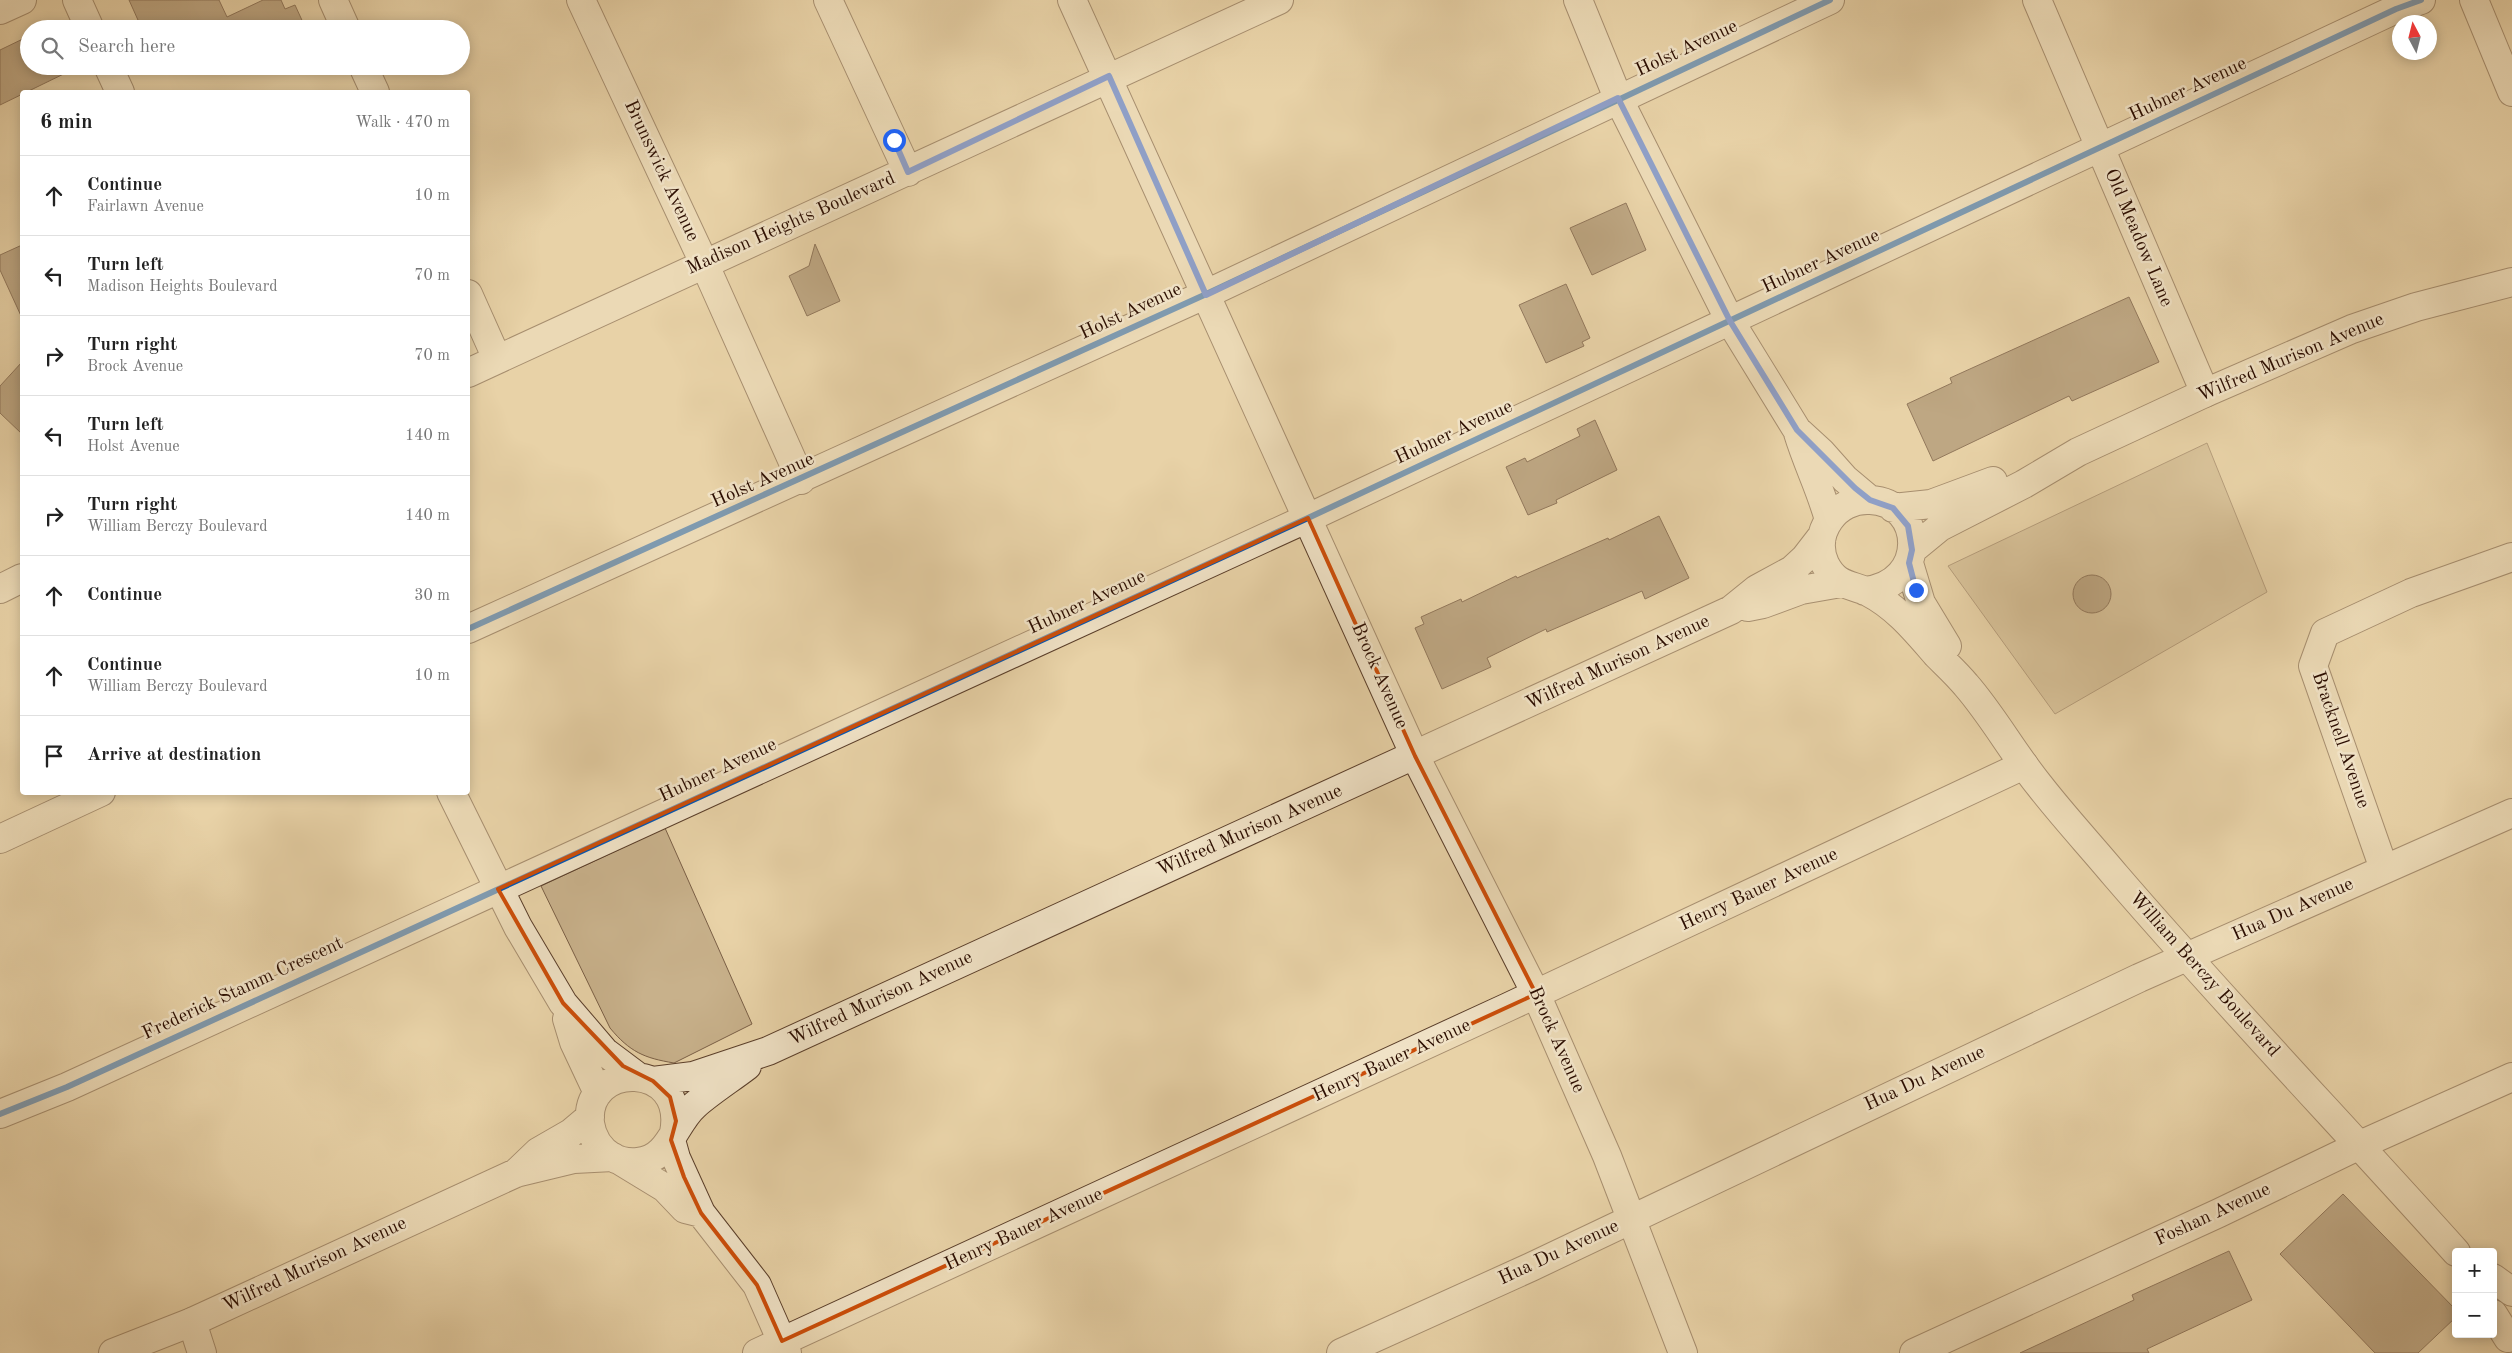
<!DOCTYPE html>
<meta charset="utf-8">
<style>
:root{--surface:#fff;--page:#f6f6f6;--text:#222;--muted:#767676;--line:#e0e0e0}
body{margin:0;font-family:"Old Standard TT",serif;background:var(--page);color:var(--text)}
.controls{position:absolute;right:15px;bottom:15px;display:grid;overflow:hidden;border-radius:5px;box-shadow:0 2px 12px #0003}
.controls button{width:45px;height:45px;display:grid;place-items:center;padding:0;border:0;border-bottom:1px solid var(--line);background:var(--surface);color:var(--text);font:25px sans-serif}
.compass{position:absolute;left:2392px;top:15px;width:45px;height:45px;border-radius:50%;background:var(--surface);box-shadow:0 2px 12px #0003;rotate:353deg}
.stop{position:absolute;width:15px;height:15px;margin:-11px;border:4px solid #2563eb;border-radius:50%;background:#fff}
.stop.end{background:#2563eb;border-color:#fff;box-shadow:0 1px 5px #0008}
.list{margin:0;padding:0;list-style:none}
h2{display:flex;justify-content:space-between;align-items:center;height:65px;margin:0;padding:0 20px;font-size:21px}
h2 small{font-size:16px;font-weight:400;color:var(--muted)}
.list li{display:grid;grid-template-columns:32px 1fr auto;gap:15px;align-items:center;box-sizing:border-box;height:80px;padding:0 20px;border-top:1px solid var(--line)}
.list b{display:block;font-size:19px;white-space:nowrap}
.list p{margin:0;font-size:16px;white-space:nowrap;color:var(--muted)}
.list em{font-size:16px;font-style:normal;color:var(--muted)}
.icon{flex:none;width:28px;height:28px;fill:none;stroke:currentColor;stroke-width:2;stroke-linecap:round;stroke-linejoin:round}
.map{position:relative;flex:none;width:2512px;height:1353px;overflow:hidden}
.search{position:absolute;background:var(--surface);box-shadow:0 2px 12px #0003;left:20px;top:20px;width:450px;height:55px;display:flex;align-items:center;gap:12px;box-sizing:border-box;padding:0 18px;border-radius:28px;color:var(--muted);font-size:19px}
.panel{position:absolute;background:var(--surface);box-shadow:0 2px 12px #0003;left:20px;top:90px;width:450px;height:705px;border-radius:5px}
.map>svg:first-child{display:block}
.green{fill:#c8b18b;stroke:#7a5f46}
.building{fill:#8d7357;stroke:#2b0d00}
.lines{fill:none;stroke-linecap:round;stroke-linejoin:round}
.minor-casing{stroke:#5a3e2a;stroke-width:30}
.tertiary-casing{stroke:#5a3e2a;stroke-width:30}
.minor{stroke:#f0e2c6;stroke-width:28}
.tertiary{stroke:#f0e2c6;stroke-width:28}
.cycleway-casing{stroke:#f0e2c6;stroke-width:9}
.cycleway{stroke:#0057b8;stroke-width:6}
.route{stroke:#2563eb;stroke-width:6}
.marked{fill:none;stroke:#cc4e0a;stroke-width:4;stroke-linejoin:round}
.labels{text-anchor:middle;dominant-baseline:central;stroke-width:5;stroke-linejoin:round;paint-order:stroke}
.street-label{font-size:19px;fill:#2b0d00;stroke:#f0e2c6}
</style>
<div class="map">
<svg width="2512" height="1353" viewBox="0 0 2512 1353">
<rect width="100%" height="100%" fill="#e8d2a7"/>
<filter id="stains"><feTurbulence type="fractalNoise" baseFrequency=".004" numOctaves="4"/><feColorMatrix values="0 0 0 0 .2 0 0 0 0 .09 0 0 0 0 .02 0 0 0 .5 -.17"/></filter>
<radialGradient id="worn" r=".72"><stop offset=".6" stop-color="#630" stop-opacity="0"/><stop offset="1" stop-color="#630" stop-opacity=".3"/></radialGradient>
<path class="green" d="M 2207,443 L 2267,592 L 2055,714 L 1948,566 Z
M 665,828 L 752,1024 L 674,1063 C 644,1058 630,1052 610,1028 L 541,886 Z"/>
<path class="building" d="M 129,0 L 219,0 L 227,17 L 263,0 L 281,0 L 285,9 L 295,5 L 306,29 L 142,29 Z
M 29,36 L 29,66 L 80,66 L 0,105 L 0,50 Z
M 1626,203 L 1646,250 L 1592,275 L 1570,228 Z
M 815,244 L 840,301 L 807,316 L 789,276 L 809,266 Z
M 22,245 L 22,318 L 0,270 L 0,255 Z
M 1566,284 L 1590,338 L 1582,342 L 1584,346 L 1546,363 L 1519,305 Z
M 2129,297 L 2159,362 L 2072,401 L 2069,396 L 1933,461 L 1907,404 L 1952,383 L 1950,378 Z
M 22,362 L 22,434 L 0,413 L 0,386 Z
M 1595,420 L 1617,470 L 1556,500 L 1557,503 L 1528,515 L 1506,467 L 1525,458 L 1527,462 L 1580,436 L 1577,429 Z
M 1659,516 L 1689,578 L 1645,599 L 1642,591 L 1547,632 L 1546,629 L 1487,658 L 1491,667 L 1442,689 L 1415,628 L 1424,624 L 1421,617 L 1461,599 L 1462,602 L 1516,576 L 1517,578 L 1608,538 L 1609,540 Z
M2073 594a19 19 0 1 1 38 0a19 19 0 1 1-38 0Z
M 2343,1194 L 2456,1310 L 2456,1317 L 2418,1353 L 2375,1353 L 2280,1254 Z
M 2229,1251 L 2252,1300 L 2147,1349 L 2149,1353 L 2020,1353 L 2134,1300 L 2132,1295 Z"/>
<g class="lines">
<defs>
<path id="minor" d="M 333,0 L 346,29
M 581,0 L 704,263 L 801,480
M 828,0 L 908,172
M 1072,0 L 1415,756 L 1536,994 L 1607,1156 L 1683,1353
M 2037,0 L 2205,393
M 2474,0 L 2512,92
M 363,66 L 375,92
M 468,294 L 497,359
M 468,373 L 1279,0
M 0,589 L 22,578
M 468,629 C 713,519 958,409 1202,296 C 1412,199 1620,97 1830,0
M 0,839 L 101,792
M 2384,869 L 2313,666 L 2325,633 L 2411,593 L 2512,557
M 0,1114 L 67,1087 L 1308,518 L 2396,9 L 2421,0
M 192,1322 L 202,1353
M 757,1353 L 1508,1007 L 2024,765
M 1341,1353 L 1531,1267 L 2139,978 L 2512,813
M 1914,1353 L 2219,1213 L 2360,1145 L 2512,1077"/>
<path id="tertiary" d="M 77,0 L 90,29
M 1578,0 L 1618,98 L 1730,321 L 1797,430 L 1821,452 L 1845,479 L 1870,500
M 0,10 L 22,0
M 108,66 L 120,92
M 1798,433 C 1807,463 1821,490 1829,520
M 1893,508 L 1931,504 L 1993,481
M 1912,550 L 1940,527 L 2024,484 L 2078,452 L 2205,393 L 2352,329 L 2416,307 L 2512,282
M 1909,563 L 1921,603 L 1947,646
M 1865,591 C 1929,584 1925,502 1870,500 C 1836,498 1811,533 1825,564 C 1836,586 1850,584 1868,592 C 1897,607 1916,631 1937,655 C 1947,665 1957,674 1966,685 C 1993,716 2013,753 2039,785 C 2063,816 2090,845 2115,875 C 2226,1004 2343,1126 2456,1252
M 1748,607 L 1763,604 L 1801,590 L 1841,583
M 451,792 L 518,927 L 563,1003 L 605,1052 L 637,1076
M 567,1019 L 574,1042 L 598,1093
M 653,1081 L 693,1076 L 768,1051 L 1731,610 L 1757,589 L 1792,570 L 1805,558 L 1822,536
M 674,1133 C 688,1060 584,1060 590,1123 C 592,1137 599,1149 612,1157 C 619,1161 629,1163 638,1162 C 670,1159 674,1123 695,1105 C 711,1091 730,1079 747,1066
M 671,1140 L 676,1158 L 701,1213 L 757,1285 L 787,1353
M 619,1160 L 665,1188 L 685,1209 L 701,1213
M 516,1173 L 538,1152 L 571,1133 L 590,1117
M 2493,1278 L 2512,1292
M 2493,1314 L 2508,1338
M 113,1353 L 192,1322 L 516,1173 L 574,1159 L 613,1157"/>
</defs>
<use href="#minor" class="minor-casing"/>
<use href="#tertiary" class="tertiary-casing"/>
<use href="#minor" class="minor"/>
<use href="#tertiary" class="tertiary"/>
<defs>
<path id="cycleway" d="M 468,629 C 713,519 958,409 1202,296 C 1412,199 1620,97 1830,0
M 0,1114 L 67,1087 L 1308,518 L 2396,9 L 2421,0"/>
</defs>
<use href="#cycleway" class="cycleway-casing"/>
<use href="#cycleway" class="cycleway"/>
</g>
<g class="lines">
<path class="route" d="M 894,140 L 908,172 L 1109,76 L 1206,295 L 1618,98 L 1730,321 L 1797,430 L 1855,488 L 1870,500 L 1893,508 L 1908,526 L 1912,550 L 1909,563 L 1916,590"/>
</g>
<path d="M0 0H2512V1353H0ZM 1308,518 L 1415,756 L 1536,994 L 782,1341 L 757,1285 L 701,1213 L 684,1177 L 671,1140 L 676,1121 L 670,1097 L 653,1081 L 623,1066 L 563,1003 L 498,889 Z" fill="#e8d2a7" fill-opacity=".55" fill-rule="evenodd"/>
<path class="marked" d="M 1308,518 L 1415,756 L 1536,994 L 782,1341 L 757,1285 L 701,1213 L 684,1177 L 671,1140 L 676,1121 L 670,1097 L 653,1081 L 623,1066 L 563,1003 L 498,889 Z"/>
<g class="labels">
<g class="street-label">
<text transform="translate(1687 49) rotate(-25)">Holst Avenue</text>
<text transform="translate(2188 90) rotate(-25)">Hubner Avenue</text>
<text transform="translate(661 171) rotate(65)">Brunswick Avenue</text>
<text transform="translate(791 224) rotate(-24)">Madison Heights Boulevard</text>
<text transform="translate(2138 238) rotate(67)">Old Meadow Lane</text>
<text transform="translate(1821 262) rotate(-25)">Hubner Avenue</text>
<text transform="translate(1131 312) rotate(-25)">Holst Avenue</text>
<text transform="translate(2291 358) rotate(-23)">Wilfred Murison Avenue</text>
<text transform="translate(1454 433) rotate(-25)">Hubner Avenue</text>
<text transform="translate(763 481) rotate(-24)">Holst Avenue</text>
<text transform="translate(1087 603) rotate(-25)">Hubner Avenue</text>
<text transform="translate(1618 663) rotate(-25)">Wilfred Murison Avenue</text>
<text transform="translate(1379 676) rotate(66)">Brock Avenue</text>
<text transform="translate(2340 740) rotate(71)">Bracknell Avenue</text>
<text transform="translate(718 771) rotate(-25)">Hubner Avenue</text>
<text transform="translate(1250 831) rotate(-24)">Wilfred Murison Avenue</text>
<text transform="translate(1759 890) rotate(-25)">Henry Bauer Avenue</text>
<text transform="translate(2293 910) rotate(-24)">Hua Du Avenue</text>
<text transform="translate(2204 975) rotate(48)">William Berczy Boulevard</text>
<text transform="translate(243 989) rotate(-25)">Frederick Stamm Crescent</text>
<text transform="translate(881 999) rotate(-25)">Wilfred Murison Avenue</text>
<text transform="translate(1556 1040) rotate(66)">Brock Avenue</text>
<text transform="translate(1392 1061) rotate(-25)">Henry Bauer Avenue</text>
<text transform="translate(1925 1079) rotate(-25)">Hua Du Avenue</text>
<text transform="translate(2213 1215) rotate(-25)">Foshan Avenue</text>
<text transform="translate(1024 1230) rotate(-25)">Henry Bauer Avenue</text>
<text transform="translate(1559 1253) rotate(-25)">Hua Du Avenue</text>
<text transform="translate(315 1265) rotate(-25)">Wilfred Murison Avenue</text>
</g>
</g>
<rect width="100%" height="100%" filter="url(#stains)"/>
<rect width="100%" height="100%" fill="url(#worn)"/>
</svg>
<div class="controls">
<button>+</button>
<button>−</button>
</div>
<svg class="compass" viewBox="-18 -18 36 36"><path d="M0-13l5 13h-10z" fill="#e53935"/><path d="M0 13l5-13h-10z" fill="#767676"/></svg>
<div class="stop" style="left:894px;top:140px"></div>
<div class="stop end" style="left:1916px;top:590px"></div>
<div class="search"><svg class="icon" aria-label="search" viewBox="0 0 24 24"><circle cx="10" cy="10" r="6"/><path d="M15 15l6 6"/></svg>Search here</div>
<section class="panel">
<h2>6 min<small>Walk · 470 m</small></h2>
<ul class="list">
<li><svg class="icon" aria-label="ahead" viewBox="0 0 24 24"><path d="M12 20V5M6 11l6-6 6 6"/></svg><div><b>Continue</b><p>Fairlawn Avenue</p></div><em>10 m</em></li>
<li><svg class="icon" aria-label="left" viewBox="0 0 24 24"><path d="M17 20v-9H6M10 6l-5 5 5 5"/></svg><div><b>Turn left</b><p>Madison Heights Boulevard</p></div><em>70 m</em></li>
<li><svg class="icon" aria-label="right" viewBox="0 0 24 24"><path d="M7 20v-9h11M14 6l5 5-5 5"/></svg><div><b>Turn right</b><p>Brock Avenue</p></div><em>70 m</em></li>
<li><svg class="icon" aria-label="left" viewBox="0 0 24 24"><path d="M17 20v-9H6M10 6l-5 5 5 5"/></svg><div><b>Turn left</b><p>Holst Avenue</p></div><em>140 m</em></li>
<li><svg class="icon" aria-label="right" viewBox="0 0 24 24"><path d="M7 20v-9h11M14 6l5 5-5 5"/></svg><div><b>Turn right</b><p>William Berczy Boulevard</p></div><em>140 m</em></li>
<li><svg class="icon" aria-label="ahead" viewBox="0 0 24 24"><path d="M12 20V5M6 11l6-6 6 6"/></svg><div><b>Continue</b></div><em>30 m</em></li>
<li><svg class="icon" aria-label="ahead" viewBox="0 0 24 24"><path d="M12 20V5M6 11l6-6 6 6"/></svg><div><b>Continue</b><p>William Berczy Boulevard</p></div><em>10 m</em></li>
<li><svg class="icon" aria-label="arrive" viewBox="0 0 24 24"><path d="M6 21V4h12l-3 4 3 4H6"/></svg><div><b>Arrive at destination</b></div></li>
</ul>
</section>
</div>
